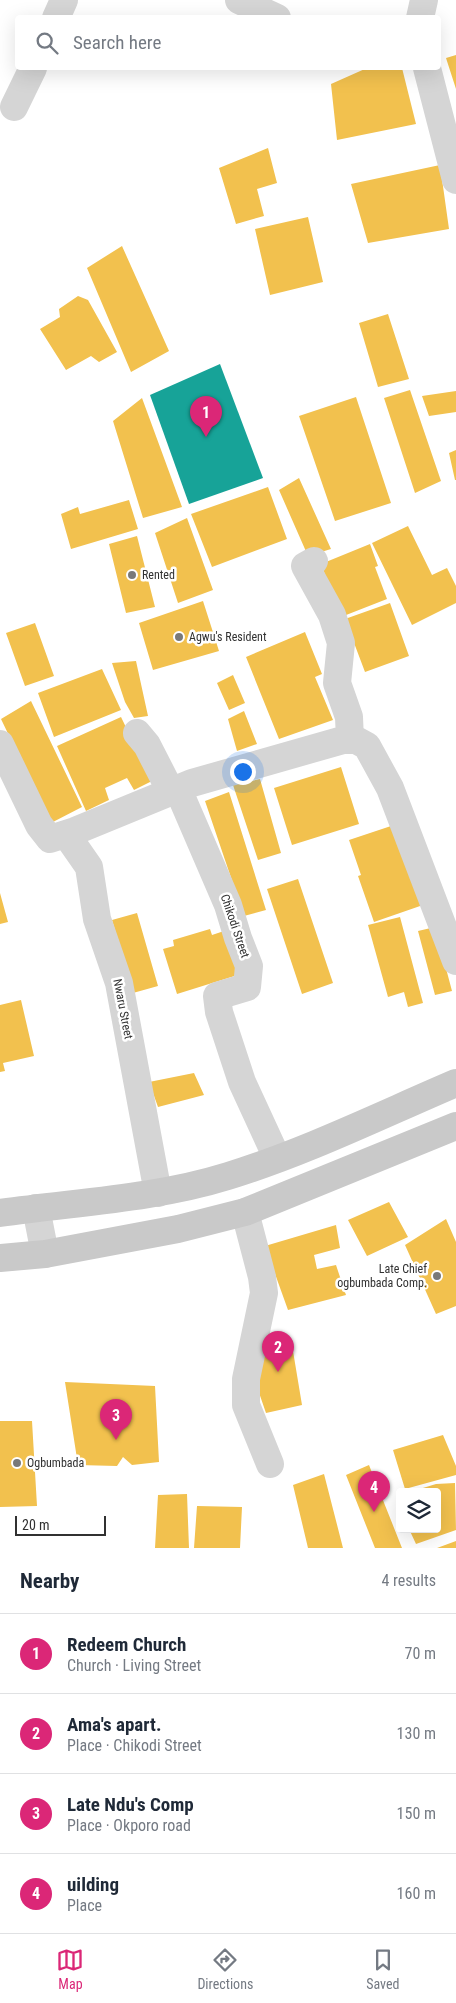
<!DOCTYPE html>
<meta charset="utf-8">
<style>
:root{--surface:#fff;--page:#f6f6f7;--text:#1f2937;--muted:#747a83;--line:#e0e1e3;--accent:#db2777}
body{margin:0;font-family:"Roboto Condensed",sans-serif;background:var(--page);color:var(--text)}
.controls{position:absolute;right:15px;bottom:15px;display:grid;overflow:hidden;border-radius:5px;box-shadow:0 5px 20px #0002}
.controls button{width:45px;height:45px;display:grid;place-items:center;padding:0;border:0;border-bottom:1px solid var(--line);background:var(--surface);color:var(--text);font:25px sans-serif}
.scale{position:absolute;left:15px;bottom:12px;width:91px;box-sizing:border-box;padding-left:5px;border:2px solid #313131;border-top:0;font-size:14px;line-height:18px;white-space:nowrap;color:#313131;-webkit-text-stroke:4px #fff;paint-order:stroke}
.you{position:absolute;left:242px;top:771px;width:18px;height:18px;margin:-12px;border:4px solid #fff;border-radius:50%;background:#1a73e8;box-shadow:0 0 0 8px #1a73e833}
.badge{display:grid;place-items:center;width:32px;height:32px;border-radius:50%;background:var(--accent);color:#fff;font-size:16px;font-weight:700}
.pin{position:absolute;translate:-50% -41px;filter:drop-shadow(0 1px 2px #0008)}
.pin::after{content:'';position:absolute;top:26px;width:18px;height:15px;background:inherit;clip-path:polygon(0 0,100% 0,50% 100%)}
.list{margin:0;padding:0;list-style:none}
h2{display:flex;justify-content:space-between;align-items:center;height:65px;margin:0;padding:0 20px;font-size:21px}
h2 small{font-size:16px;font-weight:400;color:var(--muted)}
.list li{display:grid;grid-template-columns:32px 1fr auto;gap:15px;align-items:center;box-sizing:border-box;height:80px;padding:0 20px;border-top:1px solid var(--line)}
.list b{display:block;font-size:19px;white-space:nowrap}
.list p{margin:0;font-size:16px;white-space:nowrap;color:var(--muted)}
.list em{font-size:16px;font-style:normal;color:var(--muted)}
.icon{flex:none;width:28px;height:28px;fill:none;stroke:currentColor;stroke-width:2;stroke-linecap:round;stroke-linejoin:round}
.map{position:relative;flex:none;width:456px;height:1548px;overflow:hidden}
.search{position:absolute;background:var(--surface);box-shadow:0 5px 20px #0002;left:15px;right:15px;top:15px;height:55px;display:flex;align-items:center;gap:12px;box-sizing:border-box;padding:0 18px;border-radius:5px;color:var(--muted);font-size:19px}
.sheet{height:385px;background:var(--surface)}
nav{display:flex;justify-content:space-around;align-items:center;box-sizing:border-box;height:70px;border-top:1px solid var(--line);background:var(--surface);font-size:14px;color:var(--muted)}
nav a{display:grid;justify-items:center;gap:2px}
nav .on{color:var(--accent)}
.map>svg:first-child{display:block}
.homes{fill:#f2c14e}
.public{fill:#17a398}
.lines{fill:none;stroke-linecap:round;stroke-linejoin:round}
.minor{stroke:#d5d5d5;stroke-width:28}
.major{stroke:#c9c9c9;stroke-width:28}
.poi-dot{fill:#797979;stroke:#fff;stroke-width:2}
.labels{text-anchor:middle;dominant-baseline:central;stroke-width:5;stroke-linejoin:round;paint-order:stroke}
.poi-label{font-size:12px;fill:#313131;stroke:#fff;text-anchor:start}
.street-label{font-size:12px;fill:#313131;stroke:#fff}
</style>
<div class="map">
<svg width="456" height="1548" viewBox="0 0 456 1548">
<rect width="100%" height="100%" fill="#fff"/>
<path class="homes" d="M 456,55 L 456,89 L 446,58 Z
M 367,68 L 402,68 L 416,124 L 337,140 L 331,84 Z
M 268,148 L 277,183 L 257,189 L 264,216 L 236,224 L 219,168 Z
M 440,165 L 449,229 L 368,243 L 351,184 Z
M 308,217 L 323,282 L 270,295 L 255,229 Z
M 122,246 L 169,351 L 131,372 L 87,268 Z
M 78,296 L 88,300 L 117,352 L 99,362 L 91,356 L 66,370 L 40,329 L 60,317 L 59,309 Z
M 388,314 L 409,379 L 378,387 L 359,323 Z
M 410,390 L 441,481 L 415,493 L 384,398 Z
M 456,391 L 456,412 L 429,416 L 422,396 Z
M 356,397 L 391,503 L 335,521 L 299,416 Z
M 142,398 L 182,507 L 143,518 L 113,421 Z
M 456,450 L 456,480 L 455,480 L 449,453 Z
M 299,478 L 331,549 L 308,556 L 279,490 Z
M 268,487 L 287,539 L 212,567 L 191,514 Z
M 129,500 L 138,529 L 71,549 L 61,514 L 78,507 L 80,514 Z
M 187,518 L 213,590 L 178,603 L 155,533 Z
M 408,526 L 432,575 L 447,568 L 456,586 L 456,603 L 412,625 L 372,543 Z
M 137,536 L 155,607 L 126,613 L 109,544 Z
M 370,544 L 378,566 L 375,567 L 387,599 L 341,617 L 321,564 Z
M 203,601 L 219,651 L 153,670 L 139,623 Z
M 390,603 L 409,656 L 365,672 L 345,619 Z
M 35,623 L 54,676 L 25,686 L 6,633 Z
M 305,632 L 322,674 L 315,677 L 333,720 L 279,739 L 246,657 Z
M 136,661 L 148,716 L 134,718 L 125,702 L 112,663 Z
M 102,669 L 121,710 L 54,737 L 38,693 Z
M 233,675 L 245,703 L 229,710 L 217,683 Z
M 31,701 L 82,807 L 51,823 L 1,719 Z
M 244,711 L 257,744 L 237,751 L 228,719 Z
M 121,717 L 152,781 L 134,790 L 127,778 L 105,788 L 109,800 L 86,811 L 57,746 Z
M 341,767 L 359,824 L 292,845 L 274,788 Z
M 260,779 L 281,853 L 258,860 L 233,785 Z
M 229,792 L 266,910 L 244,916 L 205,801 Z
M 394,825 L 423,905 L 374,922 L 358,876 L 361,875 L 349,840 Z
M 298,879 L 333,983 L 302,994 L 267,889 Z
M 0,893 L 8,922 L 0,924 Z
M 137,913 L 158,986 L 133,993 L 112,920 Z
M 400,917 L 423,1003 L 408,1007 L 404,992 L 388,997 L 368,925 Z
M 435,927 L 452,991 L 435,995 L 418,931 Z
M 210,929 L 212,935 L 227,930 L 241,974 L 177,994 L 163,949 L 174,946 L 173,940 Z
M 21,1000 L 34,1056 L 3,1063 L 5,1071 L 0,1072 L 0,1005 Z
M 194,1073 L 204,1095 L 158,1107 L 149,1082 Z
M 389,1202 L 408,1237 L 367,1256 L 348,1220 Z
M 446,1219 L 456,1242 L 456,1306 L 436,1314 L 405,1245 Z
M 336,1225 L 340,1248 L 314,1255 L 317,1269 L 336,1265 L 346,1295 L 288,1310 L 265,1246 Z
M 291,1339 L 302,1405 L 266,1413 L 256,1384 L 261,1360 L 270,1341 Z
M 65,1382 L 155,1386 L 159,1462 L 132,1465 L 123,1457 L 117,1466 L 78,1465 Z
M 0,1421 L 32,1421 L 37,1506 L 0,1507 Z
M 443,1435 L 456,1466 L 456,1475 L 405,1489 L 393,1450 Z
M 369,1465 L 402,1548 L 375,1548 L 346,1475 Z
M 324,1474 L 343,1548 L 308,1548 L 293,1485 Z
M 455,1483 L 456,1530 L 416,1544 L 409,1529 L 437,1529 L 437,1492 L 413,1491 L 436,1484 Z
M 187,1494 L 189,1548 L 155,1548 L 158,1495 Z
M 197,1506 L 242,1507 L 240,1548 L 194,1548 Z
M 456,1541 L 456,1548 L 437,1548 Z"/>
<path class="public" d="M 220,364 L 263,478 L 189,504 L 150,395 Z"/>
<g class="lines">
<path class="minor" d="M 239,0 L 277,18
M 56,18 L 64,0
M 420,18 L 424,0
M 427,68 L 456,180
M 14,107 L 33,68
M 314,561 L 305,566 L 332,615 L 341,643 L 337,683 L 349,717 L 350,740
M 137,733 L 147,745 L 171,792
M 0,744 L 39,825 L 50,839 L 75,831 L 192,783 L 343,740 L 356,740 L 367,746 L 390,788 L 456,961
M 178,789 L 228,905 L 238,938 L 249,966 L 247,987 L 217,996 L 219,1012 L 242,1082 L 277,1158
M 66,834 L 89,867 L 97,919 L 119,983 L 158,1193
M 36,1208 L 45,1254
M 245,1212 L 262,1277 L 264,1293 L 246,1379 L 246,1405 L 270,1464"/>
<path class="major" d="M 0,1213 C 76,1202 154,1199 228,1176 C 306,1152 381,1115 456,1083
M 0,1258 L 45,1254 L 178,1229 L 245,1212 L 456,1126"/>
</g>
<g class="poi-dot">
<circle cx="132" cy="575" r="5"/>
<circle cx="179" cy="637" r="5"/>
<circle cx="437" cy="1276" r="5"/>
<circle cx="17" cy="1463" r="5"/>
</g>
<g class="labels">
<g class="poi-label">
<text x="142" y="575">Rented</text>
<text x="189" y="637">Agwu's Resident</text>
<text x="427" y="1269" text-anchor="end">Late Chief<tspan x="427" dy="14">ogbumbada Comp.</tspan></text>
<text x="27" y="1463">Ogbumbada</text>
</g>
<g class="street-label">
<text transform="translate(235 926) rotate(71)">Chikodi Street</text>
<text transform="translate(123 1009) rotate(79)">Nwaru Street</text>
</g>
</g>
</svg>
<div class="controls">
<button><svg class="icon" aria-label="layers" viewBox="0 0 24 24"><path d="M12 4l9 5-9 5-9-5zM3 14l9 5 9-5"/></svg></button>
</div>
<div class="scale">20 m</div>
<div class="you"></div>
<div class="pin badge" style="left:206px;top:437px">1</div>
<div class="pin badge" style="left:278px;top:1372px">2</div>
<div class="pin badge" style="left:116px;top:1440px">3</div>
<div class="pin badge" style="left:374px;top:1512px">4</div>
<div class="search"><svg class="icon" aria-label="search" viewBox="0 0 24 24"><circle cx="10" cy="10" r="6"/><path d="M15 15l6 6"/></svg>Search here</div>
</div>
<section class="sheet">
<h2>Nearby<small>4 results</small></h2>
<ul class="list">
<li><span class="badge">1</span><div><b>Redeem Church</b><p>Church · Living Street</p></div><em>70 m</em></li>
<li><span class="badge">2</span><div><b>Ama's apart.</b><p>Place · Chikodi Street</p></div><em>130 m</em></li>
<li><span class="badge">3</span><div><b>Late Ndu's Comp</b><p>Place · Okporo road</p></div><em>150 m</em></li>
<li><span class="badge">4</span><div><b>uilding</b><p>Place</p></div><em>160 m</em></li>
</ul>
</section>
<nav>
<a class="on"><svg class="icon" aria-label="map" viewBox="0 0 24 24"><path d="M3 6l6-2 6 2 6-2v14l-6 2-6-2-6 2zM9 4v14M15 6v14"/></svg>Map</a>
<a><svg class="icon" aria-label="directions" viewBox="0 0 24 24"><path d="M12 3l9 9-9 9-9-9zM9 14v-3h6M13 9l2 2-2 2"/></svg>Directions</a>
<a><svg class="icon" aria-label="saved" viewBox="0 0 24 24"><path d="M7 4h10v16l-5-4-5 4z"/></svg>Saved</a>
</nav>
